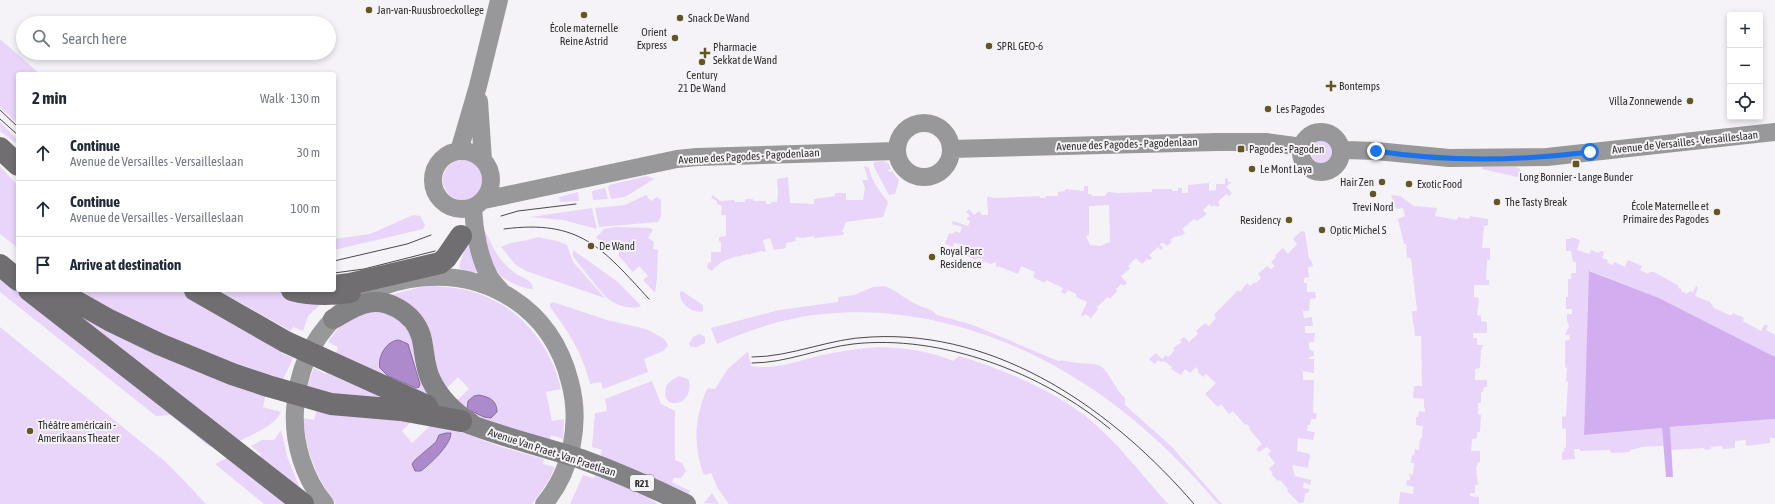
<!DOCTYPE html>
<meta charset="utf-8">
<style>
:root{--surface:#fff;--page:#f6f6f7;--text:#1f2937;--muted:#747a83;--line:#e0e1e3}
body{margin:0;font-family:"Asap Condensed",sans-serif;background:var(--page);color:var(--text)}
.controls{position:absolute;right:12px;top:12px;display:grid;overflow:hidden;border-radius:4px;box-shadow:0 2px 6px #0003}
.controls button{width:36px;height:36px;display:grid;place-items:center;padding:0;border:0;border-bottom:1px solid var(--line);background:var(--surface);color:var(--text);font:20px sans-serif}
.stop{position:absolute;width:12px;height:12px;margin:-9px;border:3px solid #1a73e8;border-radius:50%;background:#fff}
.stop.end{background:#1a73e8;border-color:#fff;box-shadow:0 1px 4px #0008}
.list{margin:0;padding:0;list-style:none}
h2{display:flex;justify-content:space-between;align-items:center;height:52px;margin:0;padding:0 16px;font-size:17px}
h2 small{font-size:13px;font-weight:400;color:var(--muted)}
.list li{display:grid;grid-template-columns:26px 1fr auto;gap:12px;align-items:center;box-sizing:border-box;height:56px;padding:0 16px;border-top:1px solid var(--line)}
.list b{display:block;font-size:15px;white-space:nowrap}
.list p{margin:0;font-size:13px;white-space:nowrap;color:var(--muted)}
.list em{font-size:13px;font-style:normal;color:var(--muted)}
.icon{flex:none;width:22px;height:22px;fill:none;stroke:currentColor;stroke-width:2;stroke-linecap:round;stroke-linejoin:round}
.map{position:relative;flex:none;width:1775px;height:504px;overflow:hidden}
.search{position:absolute;background:var(--surface);box-shadow:0 2px 6px #0003;left:16px;top:16px;width:320px;height:44px;display:flex;align-items:center;gap:10px;box-sizing:border-box;padding:0 14px;border-radius:22px;color:var(--muted);font-size:15px}
.panel{position:absolute;background:var(--surface);box-shadow:0 2px 6px #0003;left:16px;top:72px;width:320px;height:220px;border-radius:4px}
.map>svg:first-child{display:block}
.green{fill:#e8d5f9;fill-rule:evenodd}
.forest{fill:#d2aef1}
.water{fill:#ad8acb;stroke:#876e9c}
.lines{fill:none;stroke-linecap:round;stroke-linejoin:round}
.secondary{stroke:#989799;stroke-width:18}
.primary{stroke:#828184;stroke-width:20}
.highway{stroke:#706e71;stroke-width:22}
.tram{stroke:#49484a;stroke-width:1}
.route{stroke:#1a73e8;stroke-width:5}
.poi-dot{fill:#635623;stroke:#f5f3f7;stroke-width:1.5}
.labels{text-anchor:middle;dominant-baseline:central;stroke-width:4;stroke-linejoin:round;paint-order:stroke}
.shield{fill:#f5f3f7;stroke:#6a696b;stroke-width:1}
.shield-label{font-size:10px;font-weight:bold;fill:#2f2e2f}
.poi-label{font-size:11px;fill:#2f2e2f;stroke:#f5f3f7;text-anchor:start}
.street-label{font-size:11px;fill:#2f2e2f;stroke:#f5f3f7}
</style>
<div class="map">
<svg width="1775" height="504" viewBox="0 0 1775 504">
<rect width="100%" height="100%" fill="#f5f3f7"/>
<path class="green" d="M 0,39 L 40,74 L 18,74 L 18,124 L 0,107 Z
M 0,122 L 18,140 L 18,145 L 0,131 Z
M1311 152a11 11 0 1 1 22 0a11 11 0 1 1-22 0Z
M443 180a20 20 0 1 1 40 0a20 20 0 1 1-40 0Z
M 883,161 L 888,163 L 891,169 L 888,170 L 889,172 L 892,171 L 899,180 L 895,194 L 889,195 L 874,167 L 874,162 Z
M 0,166 L 18,186 L 18,248 L 0,234 Z
M 864,166 L 869,168 C 871,181 880,191 888,202 L 883,217 L 846,222 L 842,232 L 844,232 L 843,235 L 814,238 L 814,236 L 803,238 L 795,237 L 796,241 L 786,243 L 786,248 L 774,250 L 770,238 L 763,240 L 766,252 L 761,251 L 748,255 L 748,254 C 733,258 722,258 712,271 L 707,268 L 708,263 L 711,262 L 711,252 L 721,252 L 721,242 L 719,241 L 719,237 L 726,236 L 726,215 L 721,215 L 722,206 L 717,204 L 717,201 L 711,198 L 713,195 L 720,201 L 734,200 L 735,202 L 745,202 L 745,199 L 753,199 L 753,201 L 766,201 L 766,204 L 771,204 L 771,202 L 777,202 L 778,193 L 777,179 L 788,177 L 790,203 L 814,204 L 814,199 L 835,196 L 835,193 L 846,193 L 846,200 L 863,200 L 865,188 L 862,180 L 868,180 Z
M 1483,167 L 1516,167 L 1520,169 L 1522,175 L 1517,177 L 1482,169 Z
M 647,176 L 654,179 L 625,197 L 611,199 L 608,188 L 609,185 Z
M 1225,178 L 1228,179 L 1228,182 L 1232,182 L 1226,187 L 1232,193 L 1229,196 L 1226,194 L 1218,202 L 1220,205 L 1217,207 L 1214,205 L 1212,207 L 1209,204 L 1203,210 L 1207,214 L 1197,221 L 1194,219 L 1182,229 L 1185,233 L 1181,236 L 1180,235 L 1177,237 L 1176,236 L 1170,240 L 1172,242 L 1167,246 L 1164,243 L 1160,243 L 1160,245 L 1163,248 L 1161,250 L 1158,247 L 1149,255 L 1152,258 L 1150,260 L 1147,259 L 1142,264 L 1136,258 L 1128,266 L 1130,269 L 1121,276 L 1127,283 L 1124,286 L 1121,284 L 1116,289 L 1117,291 L 1110,299 L 1108,297 L 1097,307 L 1098,309 L 1090,319 L 1090,317 L 1085,314 L 1084,316 L 1081,315 L 1087,302 L 1076,297 L 1076,294 L 1068,290 L 1065,294 L 1061,292 L 1063,288 L 1046,280 L 1045,283 L 1033,277 L 1035,272 L 1021,266 L 1018,274 L 998,266 L 996,268 L 996,262 L 991,264 L 983,261 L 983,259 L 977,258 L 976,260 L 967,256 L 967,255 L 959,254 L 961,244 L 954,243 L 953,247 L 945,244 L 949,233 L 953,234 L 955,231 L 960,233 L 962,227 L 952,224 L 953,221 L 968,226 L 970,221 L 966,219 L 970,216 L 966,212 L 969,209 L 974,215 L 979,211 L 982,215 L 988,215 L 987,197 L 992,197 L 993,198 L 1040,196 L 1040,198 L 1046,198 L 1046,196 L 1058,196 L 1058,192 L 1065,191 L 1065,189 L 1084,191 L 1084,186 L 1088,186 L 1088,194 L 1091,194 L 1092,196 L 1105,196 L 1108,192 L 1119,193 L 1152,192 L 1152,189 L 1172,189 L 1172,191 L 1178,191 L 1178,188 L 1182,188 L 1182,193 L 1188,193 L 1188,185 L 1209,183 L 1209,191 L 1216,190 L 1216,184 L 1225,184 ZM 1109,205 L 1110,242 L 1100,246 L 1090,245 L 1086,236 L 1089,235 L 1089,206 Z
M 605,188 L 608,199 L 593,200 L 592,191 Z
M 578,192 L 579,201 L 560,202 L 559,197 Z
M 646,195 L 651,201 L 657,197 L 661,200 L 661,217 L 658,222 L 599,227 L 595,208 L 625,205 Z
M 1391,195 L 1400,196 L 1414,206 L 1437,208 L 1435,216 L 1457,220 L 1458,217 L 1469,219 L 1470,216 L 1488,219 L 1488,225 L 1484,226 L 1482,248 L 1490,248 L 1490,260 L 1487,260 L 1486,280 L 1489,280 L 1489,285 L 1474,285 L 1474,297 L 1479,298 L 1477,315 L 1481,316 L 1481,321 L 1487,322 L 1487,333 L 1473,333 L 1473,338 L 1477,338 L 1477,345 L 1483,345 L 1481,350 L 1480,368 L 1475,369 L 1475,380 L 1487,380 L 1487,387 L 1484,387 L 1483,392 L 1481,392 L 1481,403 L 1478,403 L 1478,414 L 1481,415 L 1480,432 L 1477,432 L 1477,438 L 1472,439 L 1471,451 L 1480,451 L 1480,462 L 1478,462 L 1477,466 L 1476,467 L 1478,485 L 1475,485 L 1475,493 L 1470,493 L 1470,496 L 1479,497 L 1479,504 L 1399,504 L 1400,492 L 1413,494 L 1414,487 L 1406,485 L 1407,480 L 1410,480 L 1410,476 L 1408,474 L 1413,475 L 1414,463 L 1411,463 L 1412,455 L 1414,455 L 1415,449 L 1419,450 L 1420,439 L 1422,438 L 1423,426 L 1416,425 L 1416,417 L 1418,417 L 1419,411 L 1425,412 L 1425,408 L 1424,408 L 1424,399 L 1413,398 L 1414,386 L 1422,386 L 1421,336 L 1415,336 L 1414,324 L 1413,324 L 1412,311 L 1417,311 L 1411,258 L 1407,258 L 1406,244 L 1404,244 L 1398,219 L 1405,216 L 1403,208 L 1396,209 Z
M 592,208 L 597,229 L 563,220 L 530,217 Z
M 413,215 L 420,216 L 425,225 L 423,229 L 334,250 L 334,239 L 370,234 Z
M 617,227 L 650,228 L 653,230 L 648,238 L 654,242 L 653,249 L 658,250 L 657,278 L 655,293 L 643,280 L 648,276 L 639,266 L 633,272 L 618,255 L 619,253 L 615,249 L 613,250 L 596,238 L 604,229 Z
M 483,228 C 494,247 496,259 515,273 C 522,278 532,279 533,289 C 521,289 496,277 491,265 C 486,254 486,239 483,228 Z
M 470,231 L 478,271 C 473,274 463,271 459,267 Z
M 1301,231 L 1305,232 L 1309,259 L 1311,260 L 1313,266 L 1308,267 L 1309,277 L 1304,278 L 1304,283 L 1307,283 L 1307,292 L 1315,292 L 1316,298 L 1310,299 L 1309,311 L 1303,311 L 1304,318 L 1312,317 L 1313,326 L 1305,326 L 1305,333 L 1315,333 L 1314,342 L 1309,342 L 1309,349 L 1314,352 L 1314,356 L 1309,357 L 1309,359 L 1314,359 L 1314,373 L 1303,371 L 1303,380 L 1314,380 L 1313,413 L 1317,414 L 1316,419 L 1311,419 L 1310,425 L 1308,425 L 1307,431 L 1315,432 L 1313,440 L 1298,438 L 1297,451 L 1310,454 L 1308,468 L 1292,465 L 1295,476 L 1311,480 L 1310,485 L 1304,482 L 1303,488 L 1310,489 L 1308,493 L 1305,493 L 1304,502 L 1298,504 L 1299,503 L 1287,491 L 1288,489 L 1280,480 L 1278,481 L 1271,474 L 1273,473 L 1269,469 L 1275,463 L 1268,454 L 1271,451 L 1267,447 L 1259,452 L 1256,449 L 1262,444 L 1249,429 L 1250,428 L 1247,424 L 1245,425 L 1233,411 L 1229,414 L 1221,404 L 1218,407 L 1205,394 L 1216,383 L 1206,374 L 1203,377 L 1198,372 L 1199,371 L 1196,367 L 1190,373 L 1185,369 L 1181,375 L 1171,369 L 1172,367 L 1164,361 L 1161,362 L 1158,360 L 1155,364 L 1149,359 L 1156,353 L 1162,359 L 1166,355 L 1168,357 L 1175,350 L 1173,348 L 1182,342 L 1180,340 L 1184,337 L 1189,342 L 1198,334 L 1196,331 L 1205,323 L 1209,326 L 1216,318 L 1214,315 L 1238,290 L 1240,292 L 1247,283 L 1250,286 L 1255,282 L 1256,283 L 1261,278 L 1258,274 L 1267,266 L 1271,269 L 1275,266 L 1271,262 L 1276,257 L 1275,255 L 1283,248 L 1288,254 L 1297,244 L 1293,239 Z
M 538,237 L 557,241 L 567,245 L 573,262 L 605,298 L 526,271 L 516,265 L 501,247 C 512,241 525,242 538,237 Z
M 1571,237 L 1580,240 L 1577,250 L 1589,254 L 1591,250 L 1599,253 L 1600,251 L 1604,252 L 1602,258 L 1608,260 L 1607,263 L 1613,265 L 1614,262 L 1625,267 L 1628,260 L 1642,266 L 1640,270 L 1648,274 L 1650,272 L 1654,272 L 1679,286 L 1678,288 L 1681,289 L 1681,291 L 1687,294 L 1690,291 L 1693,292 L 1696,286 L 1698,288 L 1695,296 L 1710,302 L 1714,308 L 1729,315 L 1732,315 L 1733,313 L 1744,318 L 1743,321 L 1761,331 L 1765,324 L 1768,326 L 1766,330 L 1775,335 L 1775,357 L 1659,298 L 1590,271 L 1584,435 L 1662,428 L 1663,446 L 1642,447 L 1630,450 L 1630,452 L 1611,453 L 1610,450 L 1580,451 L 1580,449 L 1574,449 L 1575,459 L 1562,460 L 1562,452 L 1564,452 L 1564,448 L 1566,447 L 1566,429 L 1562,428 L 1562,417 L 1566,416 L 1568,382 L 1566,381 L 1567,368 L 1565,367 L 1565,341 L 1570,339 L 1569,335 L 1565,335 L 1569,326 L 1567,320 L 1567,314 L 1572,314 L 1572,309 L 1566,309 L 1566,297 L 1568,297 L 1568,279 L 1571,279 L 1571,273 L 1576,273 L 1576,262 L 1573,262 L 1571,251 L 1566,251 L 1566,239 L 1571,239 Z
M 573,250 L 618,282 L 641,306 C 634,310 618,306 611,301 C 602,295 586,272 578,263 L 573,256 Z
M 0,270 L 290,504 L 264,504 L 215,464 L 227,458 L 212,445 L 210,447 L 170,415 L 156,416 L 0,292 Z
M 434,286 C 446,287 458,288 470,291 C 517,304 550,342 561,389 L 546,392 L 552,421 L 564,419 L 563,439 L 551,435 L 550,441 L 489,423 L 453,404 L 469,389 L 458,377 L 442,393 L 427,356 L 383,297 L 421,287 Z
M 884,286 C 897,290 907,301 920,306 C 927,309 932,309 937,315 L 973,325 L 1058,361 C 1065,359 1071,363 1079,363 C 1085,364 1092,363 1098,365 C 1109,369 1115,390 1125,398 L 1125,405 L 1171,446 L 1222,504 L 1218,504 C 1188,469 1156,437 1120,409 C 1038,345 929,303 824,314 C 787,317 752,329 717,344 L 711,328 L 779,310 L 838,302 L 838,297 L 854,295 L 873,287 Z
M 77,290 L 183,290 L 284,348 L 281,353 L 293,358 L 282,382 L 165,340 Z
M 217,290 L 276,290 L 325,300 L 308,316 L 303,331 L 293,327 L 291,331 Z
M 682,291 L 703,305 L 703,311 C 693,315 678,302 680,292 Z
M 553,302 L 607,320 L 646,329 L 663,338 L 667,343 L 668,346 L 663,351 L 644,359 L 648,372 L 603,389 L 601,382 L 590,384 C 583,354 568,331 550,307 L 550,304 Z
M 62,306 L 266,393 L 263,407 L 281,412 C 274,427 251,435 237,442 Z
M 363,309 L 404,317 L 437,399 L 334,357 L 338,347 L 328,342 L 343,322 Z
M 0,327 L 167,463 L 206,504 L 0,504 Z
M 700,334 L 705,337 L 705,343 L 697,347 L 691,347 L 689,344 L 693,337 Z
M 881,347 C 906,348 930,351 953,361 L 959,356 C 1003,370 1047,387 1084,415 C 1116,440 1141,474 1168,504 L 729,504 L 718,489 L 711,473 L 705,475 L 703,473 C 695,450 694,426 702,402 C 704,397 705,392 708,388 L 715,389 L 727,370 L 748,351 L 751,366 C 778,370 796,361 822,355 C 841,351 861,348 881,347 Z
M 314,368 L 326,374 L 328,370 L 389,395 L 388,404 L 306,388 Z
M 679,376 L 688,379 C 693,389 686,405 673,403 C 664,403 664,391 667,385 C 670,381 675,378 679,376 Z
M 652,381 L 661,404 L 675,411 L 675,460 L 682,463 L 686,471 L 681,478 L 674,478 L 672,482 L 690,491 L 688,495 L 637,470 L 600,457 L 602,450 L 592,447 L 595,413 L 607,411 L 605,399 Z
M 317,408 L 415,418 L 402,431 L 412,443 L 434,422 L 504,448 L 544,459 L 543,464 L 555,467 L 548,482 L 532,504 L 336,504 C 316,477 306,451 303,418 L 314,420 Z
M 1775,419 L 1775,438 L 1770,438 L 1770,443 L 1746,446 L 1746,440 L 1735,441 L 1735,448 L 1723,449 L 1722,446 L 1711,447 L 1711,449 L 1705,450 L 1704,448 L 1671,450 L 1670,427 Z
M 281,430 L 288,459 L 299,486 L 295,488 L 258,459 L 261,454 L 251,446 L 262,440 L 274,440 Z
M 583,475 L 594,478 L 595,475 C 618,482 638,491 658,504 L 570,504 Z
M 712,493 L 719,504 L 704,503 Z"/>
<path class="forest" d="M 1589,271 L 1659,298 L 1775,357 L 1775,419 L 1670,427 L 1673,477 L 1666,477 L 1662,428 L 1584,435 Z"/>
<path class="water" d="M 399,340 L 408,344 L 420,384 L 419,387 L 416,388 L 388,376 L 380,368 C 377,357 387,340 399,340 Z
M 479,395 C 489,397 497,400 497,412 L 491,418 L 484,417 L 467,409 L 468,401 L 474,396 Z
M 446,433 L 451,433 C 451,445 430,464 421,471 L 415,471 L 412,464 L 415,460 L 436,442 L 439,435 Z"/>
<g class="lines">
<path class="secondary" d="M 479,101 L 483,160
M897 150a27 27 0 1 1 54 0a27 27 0 1 1-54 0Z
M1301 152a20 20 0 1 1 40 0a20 20 0 1 1-40 0Z
M 951,149 L 1217,142 L 1266,142 L 1302,147
M433 180a29 29 0 1 1 58 0a29 29 0 1 1-58 0Z
M 459,151 L 478,86 L 499,0
M 1341,152 L 1346,150 L 1376,151 L 1449,158 L 1547,157 L 1775,132
M 484,200 L 677,159 L 697,157 L 897,151
M 473,208 C 474,230 479,258 490,278 C 493,283 498,287 502,292
M 325,504 C 304,478 293,443 295,410 C 304,249 531,227 570,382 C 581,423 572,471 544,504"/>
<path class="primary" d="M 333,319 C 343,314 352,307 363,304 C 386,296 414,313 421,336 C 425,351 424,366 431,380 C 440,399 455,413 472,424
M 461,421 C 501,437 541,446 581,459 C 617,472 651,487 686,504"/>
<path class="highway" d="M 0,148 L 18,165
M 0,265 L 18,280
M 334,286 L 350,284 L 440,263 L 446,258 L 461,236
M 29,290 L 303,504
M 56,290 L 109,320 L 159,344 L 232,374 L 268,386 L 331,404 L 401,410 L 461,421
M 195,290 L 286,342 L 427,406
M 292,290 C 311,295 330,295 350,292"/>
<path class="tram" d="M 0,110 L 18,127
M 0,119 L 18,135
M 501,216 L 518,211 L 576,204
M 504,229 C 580,219 602,248 649,299
M 334,261 L 407,244 L 431,235
M 334,273 L 364,269 L 435,251
M 752,357 C 792,357 830,338 871,337 C 1000,330 1114,411 1194,504
M 752,363 C 787,363 819,348 853,344 C 941,334 1043,373 1110,429"/>
</g>
<g class="lines">
<path class="route" d="M 1376,151 C 1447,162 1519,161 1590,152"/>
</g>
<g class="poi-dot">
<circle cx="369" cy="10" r="4"/>
<circle cx="584" cy="15" r="4"/>
<circle cx="680" cy="18" r="4"/>
<circle cx="675" cy="38" r="4"/>
<circle cx="989" cy="46" r="4"/>
<path d="M703 47h4v4h4v4h-4v4h-4v-4h-4v-4h4z"/>
<circle cx="702" cy="62" r="4"/>
<path d="M1329 80h4v4h4v4h-4v4h-4v-4h-4v-4h4z"/>
<circle cx="1690" cy="101" r="4"/>
<circle cx="1268" cy="109" r="4"/>
<rect x="1237" y="145" width="8" height="8" rx="2"/>
<rect x="1572" y="160" width="8" height="8" rx="2"/>
<circle cx="1252" cy="169" r="4"/>
<circle cx="1382" cy="182" r="4"/>
<circle cx="1409" cy="184" r="4"/>
<circle cx="1373" cy="194" r="4"/>
<circle cx="1497" cy="202" r="4"/>
<circle cx="1717" cy="212" r="4"/>
<circle cx="1289" cy="220" r="4"/>
<circle cx="1322" cy="230" r="4"/>
<circle cx="591" cy="246" r="4"/>
<circle cx="932" cy="257" r="4"/>
<circle cx="30" cy="431" r="4"/>
</g>
<g class="labels">
<rect class="shield" x="630" y="475" width="24" height="16" rx="3"/>
<g class="shield-label">
<text x="642" y="483">R21</text>
</g>
<g class="poi-label">
<text x="377" y="10">Jan-van-Ruusbroeckollege</text>
<text x="688" y="18">Snack De Wand</text>
<text x="584" y="28" text-anchor="middle">École maternelle<tspan x="584" dy="13">Reine Astrid</tspan></text>
<text x="667" y="32" text-anchor="end">Orient<tspan x="667" dy="13">Express</tspan></text>
<text x="997" y="46">SPRL GEO-6</text>
<text x="713" y="47">Pharmacie<tspan x="713" dy="13">Sekkat de Wand</tspan></text>
<text x="702" y="75" text-anchor="middle">Century<tspan x="702" dy="13">21 De Wand</tspan></text>
<text x="1339" y="86">Bontemps</text>
<text x="1682" y="101" text-anchor="end">Villa Zonnewende</text>
<text x="1276" y="109">Les Pagodes</text>
<text x="1249" y="149">Pagodes - Pagoden</text>
<text x="1260" y="169">Le Mont Laya</text>
<text x="1576" y="177" text-anchor="middle">Long Bonnier - Lange Bunder</text>
<text x="1374" y="182" text-anchor="end">Hair Zen</text>
<text x="1417" y="184">Exotic Food</text>
<text x="1505" y="202">The Tasty Break</text>
<text x="1709" y="206" text-anchor="end">École Maternelle et<tspan x="1709" dy="13">Primaire des Pagodes</tspan></text>
<text x="1373" y="207" text-anchor="middle">Trevi Nord</text>
<text x="1281" y="220" text-anchor="end">Residency</text>
<text x="1330" y="230">Optic Michel S</text>
<text x="599" y="246">De Wand</text>
<text x="940" y="251">Royal Parc<tspan x="940" dy="13">Residence</tspan></text>
<text x="38" y="425">Théâtre américain -<tspan x="38" dy="13">Amerikaans Theater</tspan></text>
</g>
<g class="street-label">
<text transform="translate(1685 142) rotate(-6)">Avenue de Versailles - Versailleslaan</text>
<text transform="translate(1127 144) rotate(-2)">Avenue des Pagodes - Pagodenlaan</text>
<text transform="translate(749 156) rotate(-3)">Avenue des Pagodes - Pagodenlaan</text>
<text transform="translate(552 452) rotate(18)">Avenue Van Praet - Van Praetlaan</text>
</g>
</g>
</svg>
<div class="controls">
<button>+</button>
<button>−</button>
<button><svg class="icon" aria-label="locate" viewBox="0 0 24 24"><circle cx="12" cy="12" r="6"/><path d="M12 2v4M12 18v4M2 12h4M18 12h4"/></svg></button>
</div>
<div class="stop" style="left:1590px;top:152px"></div>
<div class="stop end" style="left:1376px;top:151px"></div>
<div class="search"><svg class="icon" aria-label="search" viewBox="0 0 24 24"><circle cx="10" cy="10" r="6"/><path d="M15 15l6 6"/></svg>Search here</div>
<section class="panel">
<h2>2 min<small>Walk · 130 m</small></h2>
<ul class="list">
<li><svg class="icon" aria-label="ahead" viewBox="0 0 24 24"><path d="M12 20V5M6 11l6-6 6 6"/></svg><div><b>Continue</b><p>Avenue de Versailles - Versailleslaan</p></div><em>30 m</em></li>
<li><svg class="icon" aria-label="ahead" viewBox="0 0 24 24"><path d="M12 20V5M6 11l6-6 6 6"/></svg><div><b>Continue</b><p>Avenue de Versailles - Versailleslaan</p></div><em>100 m</em></li>
<li><svg class="icon" aria-label="arrive" viewBox="0 0 24 24"><path d="M6 21V4h12l-3 4 3 4H6"/></svg><div><b>Arrive at destination</b></div></li>
</ul>
</section>
</div>
